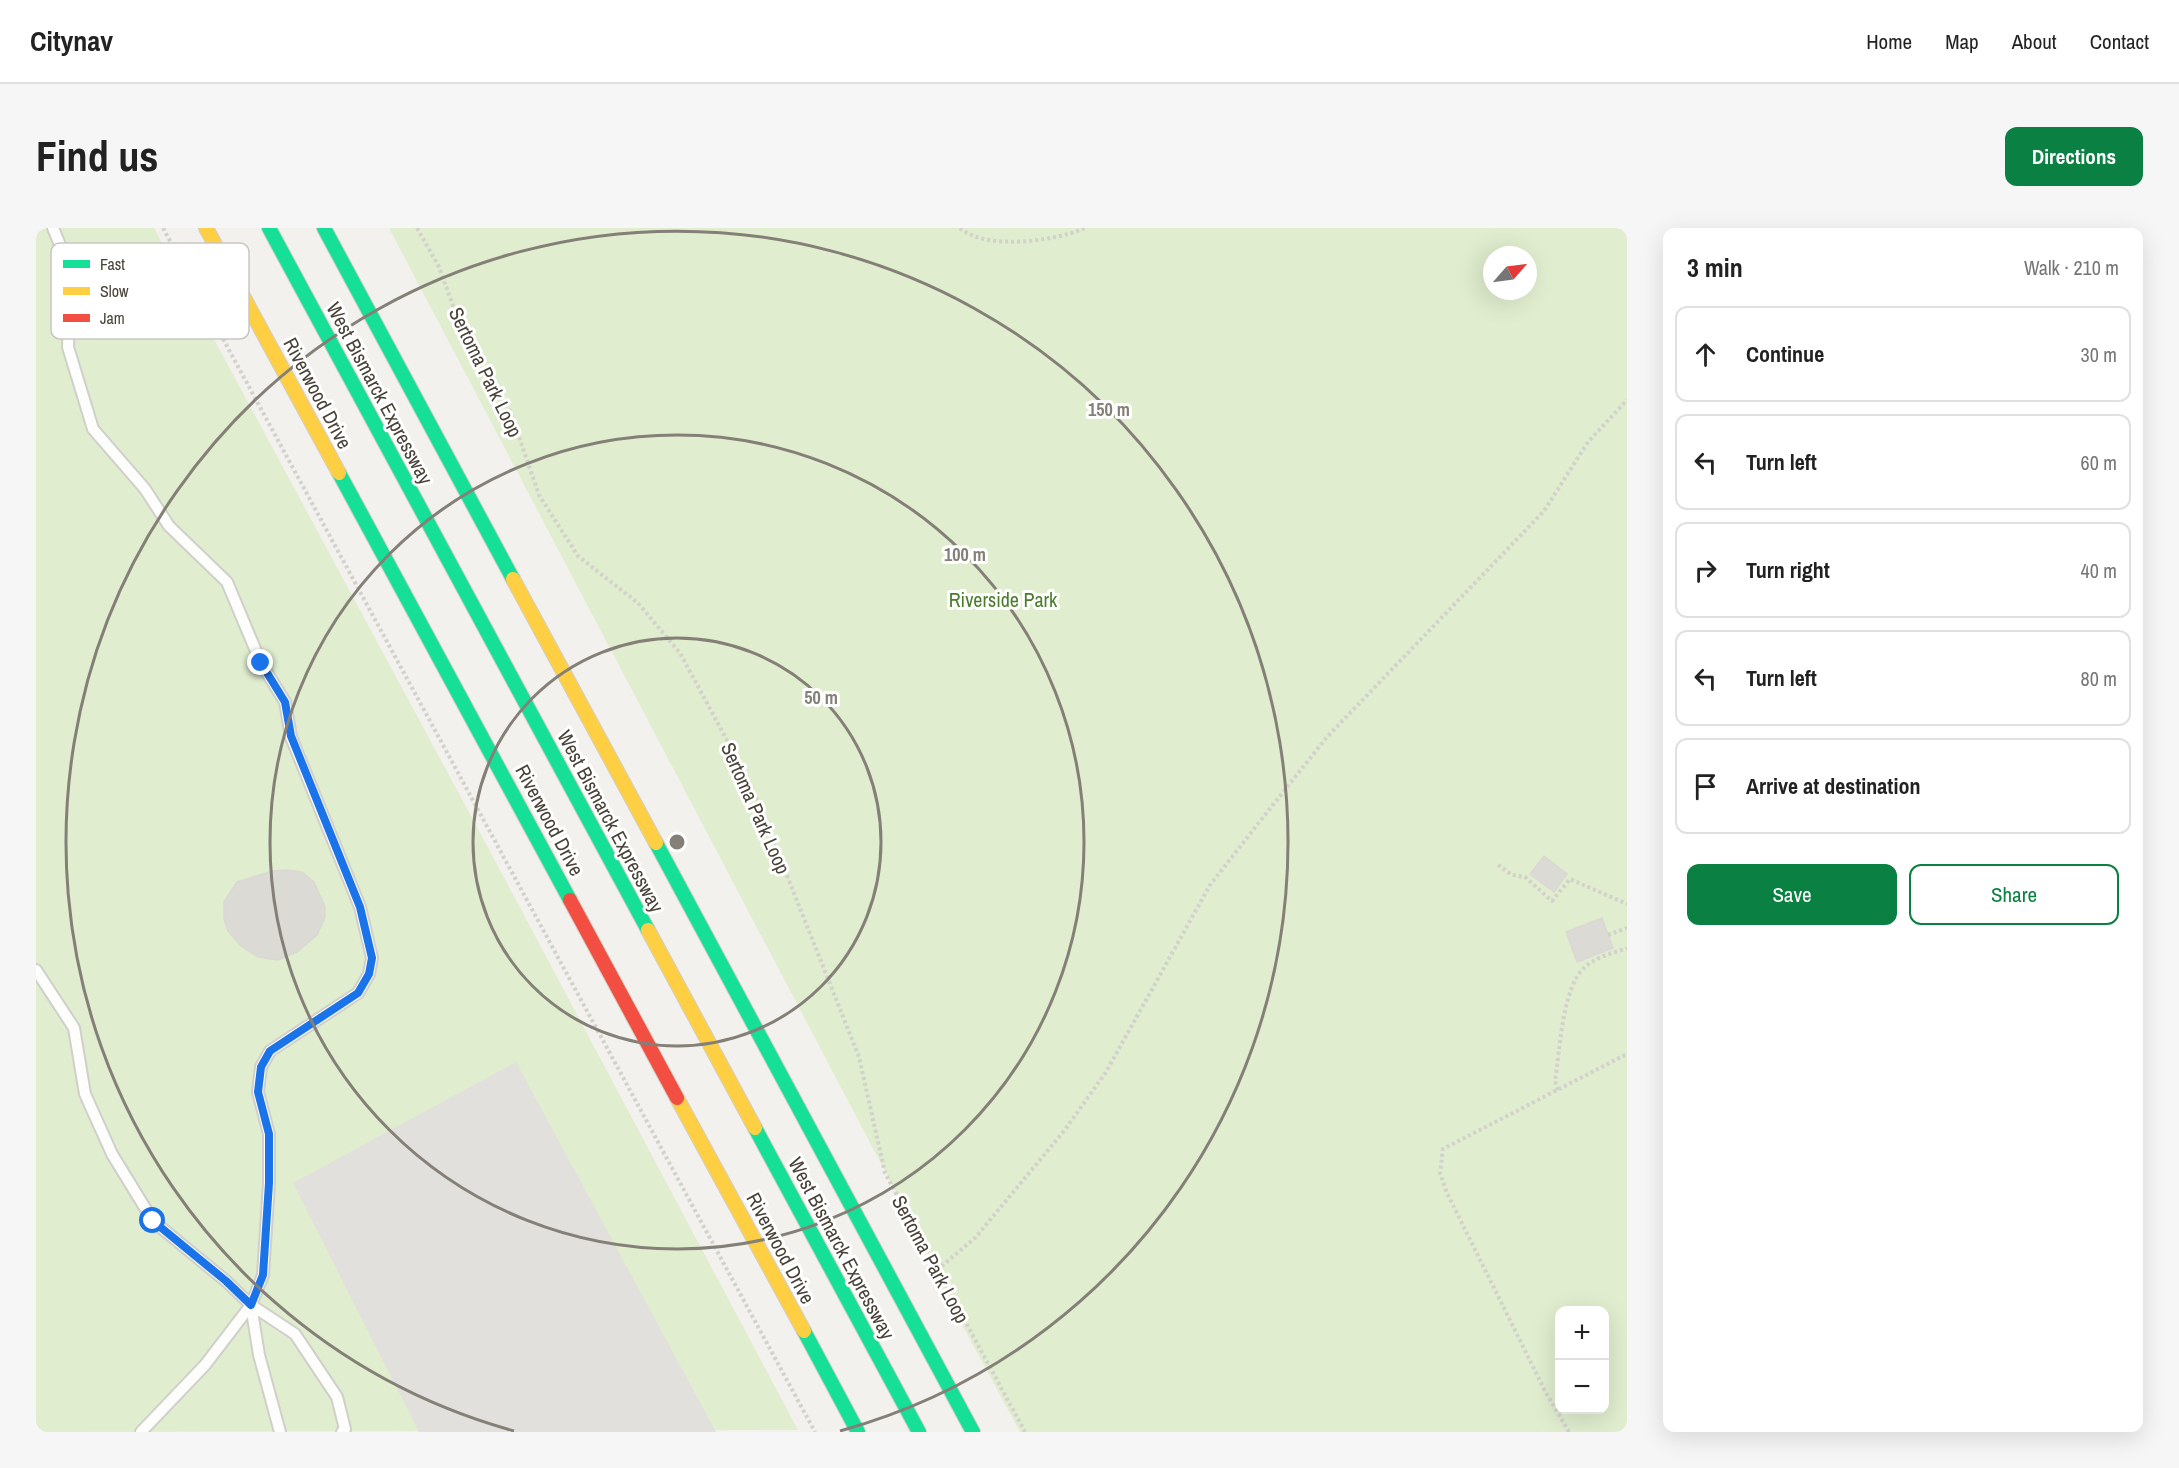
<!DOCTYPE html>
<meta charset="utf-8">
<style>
:root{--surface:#fff;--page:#f6f6f6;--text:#222;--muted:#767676;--line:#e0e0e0;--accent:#0b8043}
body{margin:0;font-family:"Archivo Narrow",sans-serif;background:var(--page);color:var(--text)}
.controls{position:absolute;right:18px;bottom:18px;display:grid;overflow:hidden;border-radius:12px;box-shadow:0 6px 24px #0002}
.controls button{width:54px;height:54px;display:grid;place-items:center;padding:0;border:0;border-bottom:2px solid var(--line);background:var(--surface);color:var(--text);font:30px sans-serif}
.compass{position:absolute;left:1447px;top:18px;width:54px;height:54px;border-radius:50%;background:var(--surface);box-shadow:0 6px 24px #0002;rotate:62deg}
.stop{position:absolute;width:18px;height:18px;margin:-14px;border:4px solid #1a73e8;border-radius:50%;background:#fff}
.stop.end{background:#1a73e8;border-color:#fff;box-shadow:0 2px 6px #0008}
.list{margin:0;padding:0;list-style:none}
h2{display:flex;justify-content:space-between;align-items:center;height:78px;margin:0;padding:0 24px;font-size:26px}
h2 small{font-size:20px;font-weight:400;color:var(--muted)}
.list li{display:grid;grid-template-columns:39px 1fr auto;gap:18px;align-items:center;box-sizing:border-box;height:96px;margin:0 12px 12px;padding:0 12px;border:2px solid var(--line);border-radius:12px}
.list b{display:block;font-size:22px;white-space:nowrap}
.list em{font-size:20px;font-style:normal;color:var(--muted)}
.actions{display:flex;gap:12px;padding:18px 24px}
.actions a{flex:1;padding:14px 0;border:2px solid var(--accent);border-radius:12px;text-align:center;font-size:21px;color:var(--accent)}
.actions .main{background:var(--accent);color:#fff}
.icon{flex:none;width:33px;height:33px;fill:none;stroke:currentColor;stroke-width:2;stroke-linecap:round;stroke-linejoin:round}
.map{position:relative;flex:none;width:1591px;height:1204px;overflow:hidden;border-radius:12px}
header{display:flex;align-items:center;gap:36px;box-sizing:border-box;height:84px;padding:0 30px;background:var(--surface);border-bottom:2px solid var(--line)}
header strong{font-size:28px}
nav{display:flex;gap:33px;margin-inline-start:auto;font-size:21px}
.intro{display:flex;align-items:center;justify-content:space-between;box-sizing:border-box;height:144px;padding:0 36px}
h1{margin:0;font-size:42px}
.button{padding:15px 27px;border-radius:12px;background:var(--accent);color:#fff;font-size:21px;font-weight:700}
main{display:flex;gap:36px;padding:0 36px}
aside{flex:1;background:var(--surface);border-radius:12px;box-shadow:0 6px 24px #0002}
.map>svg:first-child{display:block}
.green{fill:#e0edce;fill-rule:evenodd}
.parking{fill:#e2e0dc}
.building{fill:#dcdad5;stroke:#dbd8d3;stroke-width:1.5}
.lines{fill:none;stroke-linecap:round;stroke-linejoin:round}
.lane-casing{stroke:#d0cfcb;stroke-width:14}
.fast-casing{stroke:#d2cec4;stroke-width:16}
.slow-casing{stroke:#d2cec4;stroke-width:16}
.jam-casing{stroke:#d2cec4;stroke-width:16}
.path{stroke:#d2d1cb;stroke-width:4;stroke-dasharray:3 3;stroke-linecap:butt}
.lane{stroke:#fdfdfc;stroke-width:10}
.fast{stroke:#16e098;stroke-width:14}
.slow{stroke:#ffcf43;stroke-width:14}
.jam{stroke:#f24e42;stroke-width:14}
.route{stroke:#1a73e8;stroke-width:8}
.ring{fill:none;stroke:#847f77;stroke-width:3}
.labels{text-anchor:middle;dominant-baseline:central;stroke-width:6;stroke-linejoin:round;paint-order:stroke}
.street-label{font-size:20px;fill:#494238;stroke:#fff}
.park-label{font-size:20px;fill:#4a7c2a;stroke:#fff}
.key{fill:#fff;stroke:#c8c6c3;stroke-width:1.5}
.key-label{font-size:16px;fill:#494238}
.centre{fill:#847f77;stroke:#fff;stroke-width:3}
.ring-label{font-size:18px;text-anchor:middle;font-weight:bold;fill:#847f77;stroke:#fff;stroke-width:6;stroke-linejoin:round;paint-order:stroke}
</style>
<header>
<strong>Citynav</strong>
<nav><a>Home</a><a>Map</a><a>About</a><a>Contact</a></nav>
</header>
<div class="intro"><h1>Find us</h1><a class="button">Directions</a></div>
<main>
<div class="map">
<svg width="1591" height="1204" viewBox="0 0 1591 1204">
<rect width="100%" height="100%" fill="#f2f1ed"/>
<path class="green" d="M 0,0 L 118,0 L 456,627 L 762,1202 L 0,1204 Z
M 353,0 L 1591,0 L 1591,1204 L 984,1204 L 901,1050 L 901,1042 ZM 1456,27 L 1492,27 L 1492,63 L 1456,63 ZM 1524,1082 L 1568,1082 L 1568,1182 L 1524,1182 Z"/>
<path class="parking" d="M 480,834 L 680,1204 L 383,1204 L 257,955 Z"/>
<path class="building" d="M 1508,628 L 1531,646 L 1518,664 L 1494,646 Z
M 252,642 L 266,644 L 278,654 L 289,679 L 289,689 L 281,707 L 261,724 L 242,732 L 222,729 L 204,717 L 192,703 L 188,691 L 188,674 L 201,654 L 237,643 Z
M 1566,690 L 1577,720 L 1541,734 L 1530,704 Z"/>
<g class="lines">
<defs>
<path id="lane" d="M 0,742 L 38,800 L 49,866 L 76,926 L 117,993 L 190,1053 L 215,1077 L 227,1047 L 233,955 L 233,906 L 222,864 L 225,839 L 234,823 L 322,765 L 333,746 L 336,730 L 324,679 L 255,509 L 249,474 L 225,435 L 191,354 L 133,298 L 109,261 L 57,201 L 32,119 L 34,41 L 17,0
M 215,1077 L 259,1106 L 301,1169 L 309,1201 L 306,1204
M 215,1077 L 223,1127 L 244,1204
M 105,1204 L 169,1137 L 215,1077"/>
<path id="fast" d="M 233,0 L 612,702
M 288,0 L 477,351
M 303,245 L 534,672
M 620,615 L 937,1204
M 719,900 L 883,1204
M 768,1103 L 822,1204"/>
<path id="slow" d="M 170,0 L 303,245
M 477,351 L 620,615
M 612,702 L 719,900
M 641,870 L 768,1103"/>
<path id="jam" d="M 534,672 L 641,870"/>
</defs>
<use href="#lane" class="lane-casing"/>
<use href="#fast" class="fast-casing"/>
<use href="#slow" class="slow-casing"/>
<use href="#jam" class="jam-casing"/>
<path class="path" d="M 127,0 L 779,1204
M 381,0 L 403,39 L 428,108 L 474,183 L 503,267 L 542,328 L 602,375 L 644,425 L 715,557 L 823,829 L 849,945 L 989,1204
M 924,0 C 950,23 1020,13 1049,0
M 1462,637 L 1476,647 L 1489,649 L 1516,673 L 1534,651 L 1591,676
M 1572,707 L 1591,700
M 1522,862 L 1519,853 C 1524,823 1526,759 1549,739 C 1559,729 1578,725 1591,720
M 901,1042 L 939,1010 L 1028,903 L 1070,844 L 1174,657 L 1225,592 L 1291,509 L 1508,283 L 1552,214 L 1591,172
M 1533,1204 L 1509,1163 L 1411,965 L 1404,945 L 1407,921 L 1591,826"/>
<use href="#lane" class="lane"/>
<use href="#fast" class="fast"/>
<use href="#slow" class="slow"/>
<use href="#jam" class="jam"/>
</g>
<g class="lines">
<path class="route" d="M 117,993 L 190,1053 L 215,1077 L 227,1047 L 233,955 L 233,906 L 222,864 L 225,839 L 234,823 L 322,765 L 333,746 L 336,730 L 324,679 L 255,508 L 249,474 L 225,435"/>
</g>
<g class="ring">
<circle cx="641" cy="614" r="204"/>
<circle cx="641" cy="614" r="407"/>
<path d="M478 1203A611 611 0 1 1 804 1203"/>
</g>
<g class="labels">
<g class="street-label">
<text transform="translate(450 144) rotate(64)">Sertoma Park Loop</text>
<text transform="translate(282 165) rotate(62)">Riverwood Drive</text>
<text transform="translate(344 165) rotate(62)">West Bismarck Expressway</text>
<text transform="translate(720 580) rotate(66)">Sertoma Park Loop</text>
<text transform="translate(514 592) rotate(62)">Riverwood Drive</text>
<text transform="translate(575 593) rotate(62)">West Bismarck Expressway</text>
<text transform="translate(745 1020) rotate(62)">Riverwood Drive</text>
<text transform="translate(806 1020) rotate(62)">West Bismarck Expressway</text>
<text transform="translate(895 1031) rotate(62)">Sertoma Park Loop</text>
</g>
<g class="park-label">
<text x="967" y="371">Riverside Park</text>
</g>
</g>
<rect x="15" y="15" width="198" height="96" rx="9" class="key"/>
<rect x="27" y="32" width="27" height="8" fill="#16e098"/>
<rect x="27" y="59" width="27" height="8" fill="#ffcf43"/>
<rect x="27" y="86" width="27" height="8" fill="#f24e42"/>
<g class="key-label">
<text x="64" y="42">Fast</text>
<text x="64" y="69">Slow</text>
<text x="64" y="96">Jam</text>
</g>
<circle cx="641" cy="614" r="9" class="centre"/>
<g class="ring-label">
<text x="1073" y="188">150 m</text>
<text x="929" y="333">100 m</text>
<text x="785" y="476">50 m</text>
</g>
</svg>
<div class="controls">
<button>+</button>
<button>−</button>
</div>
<svg class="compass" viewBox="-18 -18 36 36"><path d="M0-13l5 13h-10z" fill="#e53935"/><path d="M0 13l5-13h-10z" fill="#767676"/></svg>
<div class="stop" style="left:117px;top:993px"></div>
<div class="stop end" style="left:225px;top:435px"></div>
</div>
<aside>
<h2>3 min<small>Walk · 210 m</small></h2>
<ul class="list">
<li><svg class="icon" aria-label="ahead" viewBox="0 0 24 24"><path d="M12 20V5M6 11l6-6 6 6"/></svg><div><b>Continue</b></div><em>30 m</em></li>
<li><svg class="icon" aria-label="left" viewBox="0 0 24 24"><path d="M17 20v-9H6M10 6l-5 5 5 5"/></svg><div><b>Turn left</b></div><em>60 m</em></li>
<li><svg class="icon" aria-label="right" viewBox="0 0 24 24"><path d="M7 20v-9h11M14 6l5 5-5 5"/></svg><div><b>Turn right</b></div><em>40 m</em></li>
<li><svg class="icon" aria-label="left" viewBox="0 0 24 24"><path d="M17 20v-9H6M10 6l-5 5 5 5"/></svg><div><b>Turn left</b></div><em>80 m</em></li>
<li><svg class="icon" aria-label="arrive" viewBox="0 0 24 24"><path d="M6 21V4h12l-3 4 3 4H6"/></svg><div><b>Arrive at destination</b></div></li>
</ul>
<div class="actions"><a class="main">Save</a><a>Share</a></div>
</aside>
</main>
